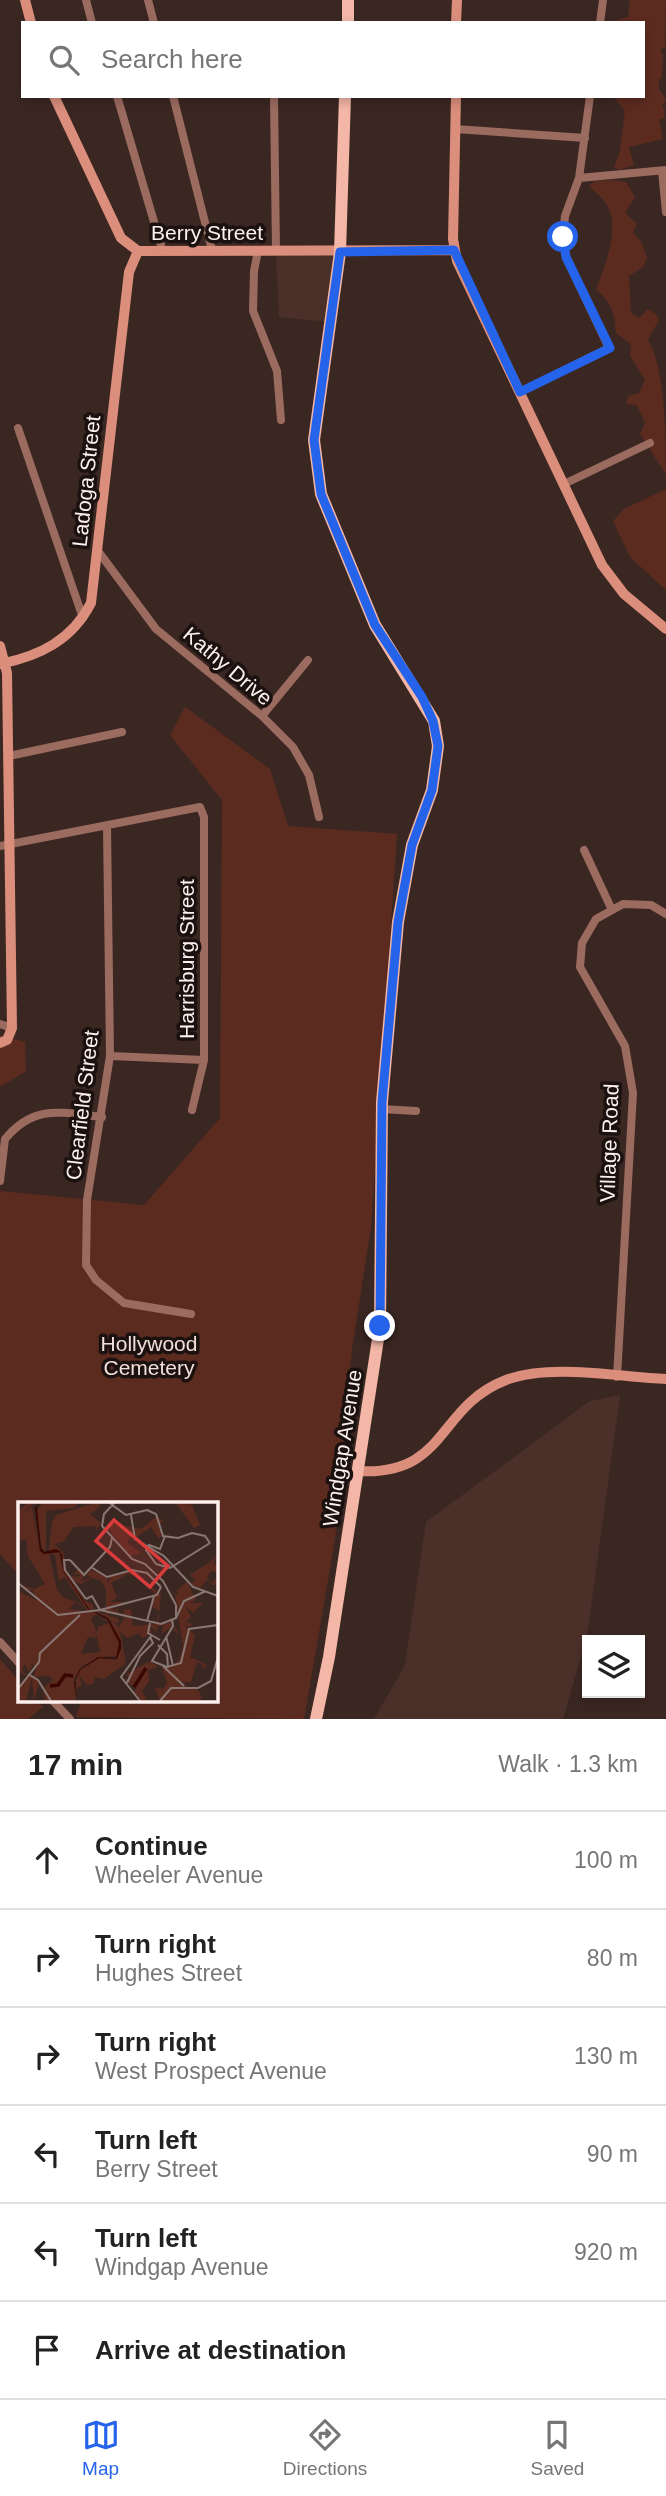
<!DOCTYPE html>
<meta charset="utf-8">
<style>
:root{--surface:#fff;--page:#f2f2f2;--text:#222;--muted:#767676;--line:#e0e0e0;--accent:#2563eb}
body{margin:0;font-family:Helvetica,sans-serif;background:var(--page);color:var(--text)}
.controls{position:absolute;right:21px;bottom:21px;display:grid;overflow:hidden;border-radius:0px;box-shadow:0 4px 10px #0003}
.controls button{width:63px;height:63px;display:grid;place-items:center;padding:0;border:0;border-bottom:2px solid var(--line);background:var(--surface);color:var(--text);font:35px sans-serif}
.stop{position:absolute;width:21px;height:21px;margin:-16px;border:5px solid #2563eb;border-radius:50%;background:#fff}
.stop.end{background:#2563eb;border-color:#fff;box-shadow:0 2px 7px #0008}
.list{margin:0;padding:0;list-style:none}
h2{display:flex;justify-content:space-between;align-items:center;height:91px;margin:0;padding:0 28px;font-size:30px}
h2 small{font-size:23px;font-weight:400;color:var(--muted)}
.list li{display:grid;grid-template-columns:46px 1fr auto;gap:21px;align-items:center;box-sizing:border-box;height:98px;padding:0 28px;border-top:2px solid var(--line)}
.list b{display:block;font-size:26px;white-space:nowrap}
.list p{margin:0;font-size:23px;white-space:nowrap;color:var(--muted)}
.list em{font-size:23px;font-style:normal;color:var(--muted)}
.icon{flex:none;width:38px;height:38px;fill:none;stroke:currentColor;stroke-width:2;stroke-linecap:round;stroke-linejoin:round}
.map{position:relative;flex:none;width:666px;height:1719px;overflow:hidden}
.search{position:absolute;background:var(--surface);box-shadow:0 4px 10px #0003;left:21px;right:21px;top:21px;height:77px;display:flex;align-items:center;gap:18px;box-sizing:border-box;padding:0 24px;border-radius:0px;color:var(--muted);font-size:26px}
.sheet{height:679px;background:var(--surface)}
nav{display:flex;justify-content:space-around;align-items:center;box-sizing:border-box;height:98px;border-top:2px solid var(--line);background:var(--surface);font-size:19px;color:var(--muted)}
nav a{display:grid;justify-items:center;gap:4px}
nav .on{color:var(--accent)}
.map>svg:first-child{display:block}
.built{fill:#4b302a}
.green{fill:#5c2b20}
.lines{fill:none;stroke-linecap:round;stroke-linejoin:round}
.street{stroke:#9c6b60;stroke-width:8}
.secondary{stroke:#db8e7c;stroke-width:10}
.primary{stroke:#f3b6a7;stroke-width:12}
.route{stroke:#2563eb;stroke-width:9}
.labels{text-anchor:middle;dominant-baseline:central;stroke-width:7;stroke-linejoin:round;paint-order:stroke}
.street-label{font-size:21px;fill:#fef0ed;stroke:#1b1210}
.park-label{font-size:21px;fill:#f2ded9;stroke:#1b1210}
.inset-river{fill:none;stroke:#3c0600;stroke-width:3.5}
.inset-road{fill:none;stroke:#897773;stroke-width:2}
.view{fill:#da3c3c;fill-opacity:0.15;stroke:#da3c3c;stroke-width:3.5}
.inset-edge{fill:none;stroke:#fef0ed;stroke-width:3.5}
</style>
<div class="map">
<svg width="666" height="1719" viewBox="0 0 666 1719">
<rect width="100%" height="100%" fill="#3b2722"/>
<path class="built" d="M 276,251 L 340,252 L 330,322 L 279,317 Z
M 620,1395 L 587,1636 L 563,1719 L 374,1719 L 405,1665 L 426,1522 L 590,1401 Z"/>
<path class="green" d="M 630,0 L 666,0 L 665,47 L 660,50 L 663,55 L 662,77 L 659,80 L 659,89 L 666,99 L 662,106 L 665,111 L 664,118 L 659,120 L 663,139 L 629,147 L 634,165 L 620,170 L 614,168 L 620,151 L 625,111 L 613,96 L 643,96 L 643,23 L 611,21 L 628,17 Z
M 614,180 L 626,182 L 635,197 L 625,213 L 637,224 L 633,233 L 642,243 L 647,258 L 643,267 L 629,276 L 631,313 L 639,318 L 648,309 L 656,314 L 659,320 L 648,340 C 666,369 666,441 666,481 L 665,473 L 640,434 L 645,423 L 637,405 L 626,404 L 628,396 L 639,393 L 645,380 L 630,356 L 631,344 L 616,333 C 615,313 611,302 596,289 C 605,267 622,224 605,202 C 601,196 594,191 589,186 L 595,181 Z
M 666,489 L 666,590 L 630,557 L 613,521 L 624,509 Z
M 185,707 L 270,769 L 288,826 L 397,834 L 371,1227 L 352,1349 L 335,1539 L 304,1719 L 76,1717 L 82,1700 L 215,1700 L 215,1504 L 19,1504 L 19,1575 L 0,1554 L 0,1191 L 144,1205 L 220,1118 L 222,800 L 170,735 Z
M 0,1035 L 25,1042 L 26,1071 L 0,1087 Z
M 0,1659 L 19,1681 L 19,1700 L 36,1700 L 43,1707 L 28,1719 L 0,1719 Z"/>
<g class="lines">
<path class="street" d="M 86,0 L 92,23
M 148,0 L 154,23
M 600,23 L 603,0
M 117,96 L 162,249
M 173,96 L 212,250
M 274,96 L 276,251
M 455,129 L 585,138
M 662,171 L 666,212
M 579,178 L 666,170
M 258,251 L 254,271 L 253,311 L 277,371 L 281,420
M 520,392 L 609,348 L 566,257 L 563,237 L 565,216 L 579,178 L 590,96
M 18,428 L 83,618
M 564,484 L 650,443
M 98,551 L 156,629 L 262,716 L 293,747 L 309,775 L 319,817
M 262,716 L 308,660
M 9,756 L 122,732
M 107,827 L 110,1056 L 87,1200 L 86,1265 L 96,1280 L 124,1303 L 191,1314
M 0,846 L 200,807 L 204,817 L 204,1060 L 192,1110
M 584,850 L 612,910
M 0,1024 L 12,1028
M 110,1056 L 204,1060
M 381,1109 L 416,1111
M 0,1181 L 5,1139 C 35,1103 62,1113 102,1117
M 617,1377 L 633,1093 L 625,1046 L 580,967 L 582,943 L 596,919 L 623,904 L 651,905 L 666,914
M 0,1642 L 19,1663
M 52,1700 L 70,1719"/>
<path class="secondary" d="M 25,0 L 31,23
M 456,23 L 457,0
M 54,96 L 121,238 L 138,251 L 454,250
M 456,96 L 453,239 L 457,261 L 602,565 L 624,594 L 666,629
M 0,646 L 7,673 L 12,1028 L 7,1040 L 0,1043
M 0,664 C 40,656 72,640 91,603 L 129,272 L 138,251
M 358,1471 C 448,1476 436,1407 506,1380 C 551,1363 618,1377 666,1379"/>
<path class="primary" d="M 348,23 L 348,0
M 316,1719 L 329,1657 L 380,1326 L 382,1102 L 398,922 L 412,845 L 432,790 L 438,746 L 434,721 L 375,625 L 321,494 L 314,440 L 340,252 L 345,96"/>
</g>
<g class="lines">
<path class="route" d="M 380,1326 L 382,1102 L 398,922 L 412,845 L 432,790 L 438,746 L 433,721 L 422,697 L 375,625 L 321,494 L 314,440 L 340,252 L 454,250 L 520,392 L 610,348 L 566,257 L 563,237"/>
</g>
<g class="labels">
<g class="street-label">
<text x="207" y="232">Berry Street</text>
<text transform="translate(86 481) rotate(-84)">Ladoga Street</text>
<text transform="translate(228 666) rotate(40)">Kathy Drive</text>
<text transform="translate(186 959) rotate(-90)">Harrisburg Street</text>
<text transform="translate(82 1105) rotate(-83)">Clearfield Street</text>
<text transform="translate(609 1143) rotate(-88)">Village Road</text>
<text transform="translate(342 1448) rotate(-81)">Windgap Avenue</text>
</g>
<g class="park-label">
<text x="149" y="1343">Hollywood<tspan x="149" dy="24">Cemetery</tspan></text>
</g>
</g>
<g transform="translate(18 1502)">
<rect width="200" height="200" fill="#3b2722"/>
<path d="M 11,0 L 19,0 L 3,11 L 14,5 L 22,49 L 31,51 L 39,88 L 46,96 L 59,100 L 65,104 L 66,105 L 57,100 L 51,107 L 70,110 L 47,75 L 41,79 L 37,53 L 32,51 L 41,51 L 45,68 L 44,55 L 40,47 L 31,49 L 34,20 L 38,13 L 80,0 L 82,5 L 72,12 L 83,21 L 78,29 L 77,24 L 56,25 L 45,40 L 36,42 L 45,50 L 48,70 L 67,99 L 75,102 L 75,108 L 88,113 L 88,88 L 83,79 L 74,76 L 63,82 L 59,81 L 52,74 L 60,75 L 62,72 L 55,73 L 60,67 L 66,73 L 63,80 L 73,75 L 68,73 L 74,68 L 89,75 L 90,81 L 94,72 L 117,69 L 143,93 L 140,122 L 152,121 L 152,114 L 154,125 L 160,128 L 160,133 L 154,125 L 143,132 L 146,123 L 140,124 L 137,133 L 137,127 L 132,125 L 134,131 L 129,129 L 130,134 L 124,136 L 121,131 L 110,136 L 102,130 L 108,161 L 86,177 L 77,175 L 75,182 L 69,183 L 61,174 L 64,183 L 59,186 L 59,199 L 58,178 L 63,167 L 81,156 L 98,158 L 104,145 L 93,119 L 87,114 L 72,108 L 59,88 L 70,107 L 79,112 L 73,116 L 79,131 L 80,125 L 91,121 L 81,113 L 92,120 L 101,141 L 99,154 L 80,155 L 63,165 L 56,177 L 58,199 L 27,199 L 25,186 L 35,178 L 31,174 L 17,175 L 16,177 L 18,176 L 21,181 L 16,199 L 14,176 L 8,199 L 0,199 L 0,184 L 11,173 L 16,174 L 18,166 L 12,160 L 14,165 L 11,170 L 7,162 L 4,167 L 8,173 L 7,174 L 0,167 L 0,89 L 18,98 L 15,88 L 8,88 L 2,83 L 16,87 L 27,82 L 10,54 L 8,37 L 0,39 L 0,9 ZM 110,72 L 124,76 L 136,91 L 133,104 L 141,109 L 138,122 L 115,124 L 113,107 L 105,108 L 107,115 L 101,125 L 96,120 L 101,121 L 100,116 L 90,114 L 91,109 L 100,113 L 100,104 L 98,109 L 92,104 L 114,100 L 92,100 L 99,95 L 93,81 ZM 77,126 L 82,150 L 63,152 L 70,135 L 78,136 ZM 24,0 L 61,0 L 56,6 L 28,9 L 28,50 L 23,44 L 19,10 ZM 157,0 L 174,3 L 182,23 L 176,26 ZM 139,14 L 145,19 L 141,23 L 144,34 L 141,37 L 133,25 L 116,37 L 114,31 L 109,41 L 123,51 L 113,54 L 88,24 L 94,21 L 123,27 ZM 195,47 L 190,63 L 199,53 L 195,63 L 199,61 L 199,70 L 193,69 L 189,76 L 194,81 L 199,75 L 198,80 L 196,84 L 189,78 L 182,86 L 172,82 L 178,79 L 172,73 L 190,61 ZM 169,80 L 178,98 L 172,101 L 185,101 L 175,111 L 168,105 L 173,116 L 168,119 L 174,122 L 180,118 L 171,125 L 166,123 L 177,133 L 172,155 L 189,163 L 183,168 L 185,163 L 179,160 L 173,180 L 160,181 L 180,188 L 184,195 L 181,199 L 142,199 L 137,186 L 145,187 L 149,181 L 144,165 L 153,165 L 161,158 L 165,145 L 157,91 L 161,93 L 159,88 ZM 132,159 L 140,165 L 130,168 L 131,179 L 124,189 L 129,199 L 123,199 L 116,190 L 130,165 L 115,184 L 105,177 L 111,177 L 109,172 Z" fill="#5c2b20" fill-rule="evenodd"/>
<path d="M 24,0 L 19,5 L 23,46 L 26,50 L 37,47 L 42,49 L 44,53 L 45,68 L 71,107 L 90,116 L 103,139 L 103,146 L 99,157 L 81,156 L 62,168 L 57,179 L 59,199 L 56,181 L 61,168 L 80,155 L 98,156 L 101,141 L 89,117 L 70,107 L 45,69 L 42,50 L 26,52 L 22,49 L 17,6 Z" fill="#3c0600"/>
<path class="inset-river" d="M 32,184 L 40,183 L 47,173 L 55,174M 116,185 L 128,166"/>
<path class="inset-road" d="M 90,0 L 108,13 L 129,8 L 138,12 L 145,34 L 160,36 L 174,31 L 187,34 L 192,41M 97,0 L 86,12 L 84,24 L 114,57 L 127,62 L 145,79 L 158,103M 113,13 L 117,37 L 146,54 L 175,85 L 200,94M 52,58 L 66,73 L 92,45 L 94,36M 52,58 L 46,58 L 47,68 L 68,97M 138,62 L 152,66 L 192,41M 138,62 L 128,48 L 131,43 L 142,47 L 147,34M 73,65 L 89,75 L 114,68 L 129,71 L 143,85M 0,81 L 40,113 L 82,108 L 143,122 L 158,116 L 158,103M 68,97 L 74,94 L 82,108 L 139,93 L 143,85M 158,116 L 166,99 L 188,89M 154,117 L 155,124 L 134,159 L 149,165 L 163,161 L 171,127 L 200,123M 129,119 L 136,94M 132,121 L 130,131 L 142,138M 148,134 L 155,164M 140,143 L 149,152 L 150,165M 145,164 L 166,184M 10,172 L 20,178 L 33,199M 109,181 L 122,154 L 135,141 L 132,135M 0,187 L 21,160 L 22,151 L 62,113M 122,199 L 103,175 L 133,134M 142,199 L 153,186 L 180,186 L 193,179 L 200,155"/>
<path class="view" d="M 96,18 L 150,64 L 132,85 L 78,39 Z"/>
<rect width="200" height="200" class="inset-edge"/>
</g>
</svg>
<div class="controls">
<button><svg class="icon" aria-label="layers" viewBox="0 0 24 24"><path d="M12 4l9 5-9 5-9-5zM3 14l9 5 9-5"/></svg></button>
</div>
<div class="stop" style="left:563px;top:237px"></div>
<div class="stop end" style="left:380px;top:1326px"></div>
<div class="search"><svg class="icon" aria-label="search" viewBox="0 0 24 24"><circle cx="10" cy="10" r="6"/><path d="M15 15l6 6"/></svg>Search here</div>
</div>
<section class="sheet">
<h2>17 min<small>Walk · 1.3 km</small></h2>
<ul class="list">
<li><svg class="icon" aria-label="ahead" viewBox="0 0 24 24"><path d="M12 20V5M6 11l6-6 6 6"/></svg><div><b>Continue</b><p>Wheeler Avenue</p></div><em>100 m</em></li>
<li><svg class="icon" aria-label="right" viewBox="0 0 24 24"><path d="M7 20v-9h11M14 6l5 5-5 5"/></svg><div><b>Turn right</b><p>Hughes Street</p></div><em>80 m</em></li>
<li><svg class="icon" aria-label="right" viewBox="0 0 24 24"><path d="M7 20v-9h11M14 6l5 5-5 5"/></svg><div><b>Turn right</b><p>West Prospect Avenue</p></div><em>130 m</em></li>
<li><svg class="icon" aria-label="left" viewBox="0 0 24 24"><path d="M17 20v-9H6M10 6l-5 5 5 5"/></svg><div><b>Turn left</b><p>Berry Street</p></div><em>90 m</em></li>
<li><svg class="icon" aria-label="left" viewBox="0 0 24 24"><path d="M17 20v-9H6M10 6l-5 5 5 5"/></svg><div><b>Turn left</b><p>Windgap Avenue</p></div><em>920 m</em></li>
<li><svg class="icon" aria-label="arrive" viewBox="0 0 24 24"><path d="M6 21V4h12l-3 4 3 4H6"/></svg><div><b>Arrive at destination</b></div></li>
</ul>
</section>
<nav>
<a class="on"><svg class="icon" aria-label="map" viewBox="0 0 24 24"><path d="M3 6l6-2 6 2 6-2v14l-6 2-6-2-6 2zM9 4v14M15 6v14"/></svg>Map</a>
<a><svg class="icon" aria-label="directions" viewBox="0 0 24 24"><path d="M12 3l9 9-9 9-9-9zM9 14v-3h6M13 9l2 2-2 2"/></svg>Directions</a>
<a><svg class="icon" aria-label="saved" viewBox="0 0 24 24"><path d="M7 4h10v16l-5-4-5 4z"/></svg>Saved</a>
</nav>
